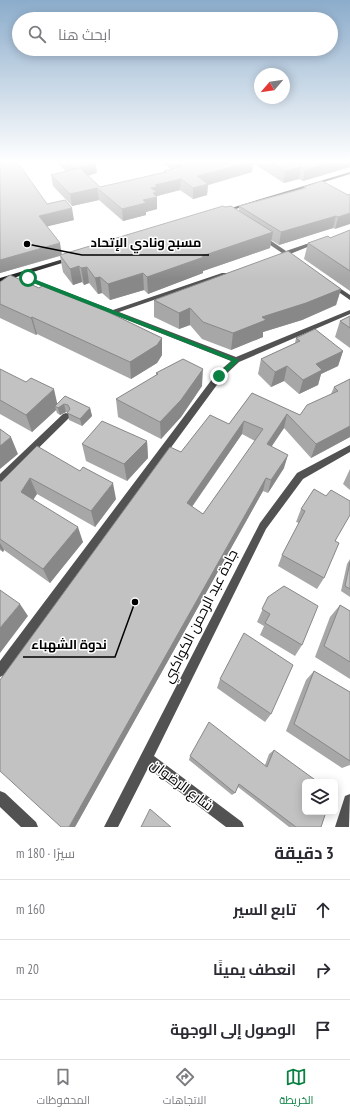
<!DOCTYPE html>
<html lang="ar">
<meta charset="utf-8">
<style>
:root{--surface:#fff;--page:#f2f2f3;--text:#2b2b33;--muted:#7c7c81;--line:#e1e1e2;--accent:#0b8043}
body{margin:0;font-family:"PT Sans Narrow",Cairo,sans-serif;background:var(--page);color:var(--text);direction:rtl}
.controls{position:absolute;right:12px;bottom:12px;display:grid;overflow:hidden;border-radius:6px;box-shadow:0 2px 10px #0003}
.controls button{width:36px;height:36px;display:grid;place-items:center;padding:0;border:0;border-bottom:1px solid var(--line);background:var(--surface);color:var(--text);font:20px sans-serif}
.compass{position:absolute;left:254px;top:68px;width:36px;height:36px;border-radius:50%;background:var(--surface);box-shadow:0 2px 10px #0003;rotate:241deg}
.stop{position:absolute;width:12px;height:12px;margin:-9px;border:3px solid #0b8043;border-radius:50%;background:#fff}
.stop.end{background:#0b8043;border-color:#fff;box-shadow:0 1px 4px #0008}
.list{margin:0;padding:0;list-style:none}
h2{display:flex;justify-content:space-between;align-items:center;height:52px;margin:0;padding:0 16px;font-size:17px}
h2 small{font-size:13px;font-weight:400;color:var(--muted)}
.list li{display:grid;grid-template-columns:26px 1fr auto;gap:12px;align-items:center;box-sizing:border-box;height:60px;padding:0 16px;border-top:1px solid var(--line)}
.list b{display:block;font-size:15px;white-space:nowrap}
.list em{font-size:13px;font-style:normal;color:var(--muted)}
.icon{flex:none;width:22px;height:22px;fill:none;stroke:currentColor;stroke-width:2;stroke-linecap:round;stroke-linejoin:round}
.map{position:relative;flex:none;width:350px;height:827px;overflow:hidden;direction:ltr}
.search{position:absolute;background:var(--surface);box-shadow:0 2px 10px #0003;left:12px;right:12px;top:12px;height:44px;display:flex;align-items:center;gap:10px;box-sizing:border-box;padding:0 14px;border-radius:22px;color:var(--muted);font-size:15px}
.sheet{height:232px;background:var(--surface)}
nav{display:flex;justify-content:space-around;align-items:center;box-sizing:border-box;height:56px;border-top:1px solid var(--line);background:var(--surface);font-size:11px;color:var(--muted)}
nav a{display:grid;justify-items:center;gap:2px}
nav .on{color:var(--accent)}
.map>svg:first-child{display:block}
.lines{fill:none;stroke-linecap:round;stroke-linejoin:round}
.street{fill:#525252;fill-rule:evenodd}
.secondary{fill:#1f1f1f;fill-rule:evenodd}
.wall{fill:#a7a7a7;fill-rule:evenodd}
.shaded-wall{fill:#888}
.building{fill:#c2c2c2;stroke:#888;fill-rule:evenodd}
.route{fill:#0b8043}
.labels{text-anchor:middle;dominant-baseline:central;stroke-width:3;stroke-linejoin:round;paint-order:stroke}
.near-street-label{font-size:14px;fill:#000;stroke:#fff}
.leader{fill:none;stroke:#000;stroke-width:1.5}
.callout-dot{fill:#000;stroke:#fff;stroke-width:1.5}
.callout-label{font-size:13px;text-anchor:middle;font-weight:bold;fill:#000;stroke:#fff;stroke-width:3;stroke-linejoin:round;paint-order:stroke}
</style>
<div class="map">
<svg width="350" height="827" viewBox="0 0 350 827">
<rect width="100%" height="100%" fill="#fff"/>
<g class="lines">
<path class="street" d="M 260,236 L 264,236 L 286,251 L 315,241 L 320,242 L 290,254 L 290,256 L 285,256 L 279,258 L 276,256 L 282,253 L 260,238 Z
M 21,272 L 30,278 L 113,310 L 222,273 L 226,273 L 226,275 L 119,312 L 236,357 L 350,310 L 350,314 L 239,362 L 222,378 L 4,675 L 0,677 L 0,661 L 216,374 L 231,361 L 26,280 L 18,274 Z
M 332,283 L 350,295 L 350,300 L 330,286 L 330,284 Z
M 66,413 L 69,414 L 70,416 L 69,418 L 3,483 L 0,484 L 0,474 L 63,414 Z
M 350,445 L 350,452 L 303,479 L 266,529 L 154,756 L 242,822 L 244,827 L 226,827 L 148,768 L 118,827 L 104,827 L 260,523 L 297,473 Z
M 0,791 L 5,793 L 36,822 L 38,827 L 21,827 L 0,807 Z
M 350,794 L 349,827 L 335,827 L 345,796 Z"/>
<path class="secondary" d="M 350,172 L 350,174 L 226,212 L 221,211 Z
M 70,257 L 73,259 L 72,260 L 0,282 L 0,278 Z"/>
</g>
<path class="wall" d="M 0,163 L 47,204 L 74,220 L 47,226 L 62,255 L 225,207 L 239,211 L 239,206 L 303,189 L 304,187 L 348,195 L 335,229 L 333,228 L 279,245 L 271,240 L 270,248 L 203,271 L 203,273 L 148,294 L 144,290 L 110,300 L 102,293 L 98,294 L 89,283 L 84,285 L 82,282 L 73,285 L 63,272 L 60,256 L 0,273 Z
M 57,163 L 95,163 L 97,173 L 88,176 L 100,187 L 164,172 L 164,171 L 171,169 L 163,163 L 350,163 L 350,167 L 303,181 L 299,179 L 284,183 L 253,163 L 252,172 L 208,185 L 207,195 L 193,199 L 180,190 L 157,196 L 157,209 L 146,212 L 146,215 L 123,221 L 99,200 L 72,206 L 53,186 L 51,175 L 66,171 Z
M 350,230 L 350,291 L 304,259 L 308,243 L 330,238 Z
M 0,282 L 162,355 L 157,363 L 131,379 L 37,334 L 36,335 L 0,318 Z
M 341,289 L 336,305 L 302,320 L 263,332 L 263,337 L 231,350 L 202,339 L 190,325 L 179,329 L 154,317 L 154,300 Z
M 350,316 L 350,348 L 335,337 L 340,321 Z
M 296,338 L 343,351 L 338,366 L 321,374 L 318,385 L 299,394 L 284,381 L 271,387 L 258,374 L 261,359 L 295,343 Z
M 0,369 L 57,403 L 90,408 L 92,416 L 82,426 L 69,420 L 68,412 L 66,412 L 60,415 L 57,413 L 56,410 L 32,432 L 0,414 Z
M 156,373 L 202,386 L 181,417 L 161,439 L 118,417 L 116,399 L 156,376 Z
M 350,379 L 350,437 L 311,458 L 284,428 L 271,446 L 284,468 L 268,493 L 263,491 L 75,827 L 181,452 L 229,424 L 252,393 L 300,415 L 331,394 L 334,387 ZM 242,434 L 255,441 L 203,514 L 192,507 Z
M 147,441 L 148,458 L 127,481 L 86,461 L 82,444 Z
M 37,446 L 116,499 L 95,527 L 37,494 L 33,499 L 83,542 L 50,583 L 4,550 L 3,552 L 0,550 L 0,481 L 1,482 Z
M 350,469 L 350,490 L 343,484 Z
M 314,489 L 336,541 L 324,578 L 317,589 L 278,566 L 282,555 L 299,523 L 296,522 L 301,509 Z
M 350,559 L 350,597 L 341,591 L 347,564 Z
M 268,597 L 302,645 L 295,656 L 260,635 L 264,626 L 257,622 Z
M 340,605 L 350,611 L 350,679 L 315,657 L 330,617 Z
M 314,671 L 350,692 L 350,765 L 342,768 L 286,731 L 306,680 Z
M 220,679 L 271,714 L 265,722 L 217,688 Z
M 274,750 L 321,827 L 289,827 L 238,787 L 235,793 L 232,795 L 189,760 L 190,756 L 265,765 L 269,754 Z"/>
<path class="shaded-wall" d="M 247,163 L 253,163 L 252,172 L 208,185 L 207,195 L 193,199 L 193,188 L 197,176 Z
M 329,163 L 350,163 L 350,167 L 303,181 L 305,170 Z
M 96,164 L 97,173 L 75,179 L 73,169 Z
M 301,167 L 299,179 L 284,183 L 285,171 Z
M 181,179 L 180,190 L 157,196 L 157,209 L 146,212 L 146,215 L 123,221 L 122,209 L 143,200 L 151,188 L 155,185 Z
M 97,188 L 99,200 L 72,206 L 70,194 Z
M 72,208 L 74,220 L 41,228 L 39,216 Z
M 350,213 L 350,224 L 335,229 L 338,217 Z
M 336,216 L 333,228 L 279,245 L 281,232 Z
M 273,232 L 270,248 L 203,271 L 203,273 L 148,294 L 147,277 L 202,256 Z
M 60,243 L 62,255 L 0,273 L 0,260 Z
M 79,266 L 82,282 L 73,285 L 70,269 Z
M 87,267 L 89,283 L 84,285 L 81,268 Z
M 143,273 L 144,290 L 110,300 L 108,284 Z
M 100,277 L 102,293 L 98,294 L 95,278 Z
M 341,289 L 336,305 L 302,320 L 263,332 L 263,337 L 231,350 L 233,333 L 262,317 Z
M 190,308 L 190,325 L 179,329 L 179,313 Z
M 32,317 L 37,334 L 36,335 L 31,318 Z
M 162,338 L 162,355 L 157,363 L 131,379 L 130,362 Z
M 343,351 L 338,366 L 321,374 L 318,385 L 299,394 L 303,380 L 316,364 Z
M 287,366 L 284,381 L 271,387 L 275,372 Z
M 203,369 L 202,386 L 181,417 L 161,439 L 160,422 Z
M 54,389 L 58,407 L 55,406 L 56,410 L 32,432 L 26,415 Z
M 64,404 L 66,412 L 60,415 L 58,408 Z
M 90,408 L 92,416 L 82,426 L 80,419 Z
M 287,414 L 284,428 L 264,458 L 267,444 Z
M 244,421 L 242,434 L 186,515 L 187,503 Z
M 350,424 L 350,437 L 311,458 L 316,444 Z
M 11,437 L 18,454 L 0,469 L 0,446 Z
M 147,441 L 148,458 L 127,481 L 124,464 Z
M 288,455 L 284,468 L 268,493 L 271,480 Z
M 30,478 L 37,494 L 28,508 L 21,492 Z
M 266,478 L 263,491 L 75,827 L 69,827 Z
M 113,483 L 116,499 L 95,527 L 91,511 Z
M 78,527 L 83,542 L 50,583 L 43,569 Z
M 0,543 L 4,550 L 3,552 L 0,548 Z
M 20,604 L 28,616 L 0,653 L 0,628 Z"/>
<path class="building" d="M 0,163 L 16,163 L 20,167 L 21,167 L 47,204 L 65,200 L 72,208 L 39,216 L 60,243 L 0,260 Z
M 66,163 L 95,163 L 96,164 L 73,169 Z
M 179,163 L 247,163 L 197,176 L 208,184 L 193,188 L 181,179 L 155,185 L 157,187 L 151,188 L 157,192 L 153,193 L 157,197 L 143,200 L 146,203 L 122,209 L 97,188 L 70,194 L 51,175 L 80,168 L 100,187 L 166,172 L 164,171 L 183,166 Z
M 272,163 L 329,163 L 305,170 L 301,167 L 285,171 Z
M 322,181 L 348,195 L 350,194 L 350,213 L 338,217 L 336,216 L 281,232 L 239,206 L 306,188 L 304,187 Z
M 223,206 L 225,207 L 231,206 L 273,232 L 202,256 L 204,257 L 147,277 L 143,273 L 108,284 L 100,277 L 95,278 L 87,267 L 81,268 L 79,266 L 70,269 L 60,255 Z
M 350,230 L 350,271 L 308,243 L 328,236 L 330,238 Z
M 288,251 L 341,289 L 306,303 L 262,317 L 266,320 L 233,333 L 203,322 L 190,308 L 179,313 L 154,300 Z
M 10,275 L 39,288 L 42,286 L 108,312 L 162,338 L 157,345 L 130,362 L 32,317 L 31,318 L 0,304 L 0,282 Z
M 350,316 L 350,328 L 340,321 Z
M 315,329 L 343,351 L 316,364 L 322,370 L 303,380 L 287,366 L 275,372 L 261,359 L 300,341 L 296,338 Z
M 183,359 L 203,369 L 181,400 L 160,422 L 116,399 L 158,374 L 156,373 Z
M 0,369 L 26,382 L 31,378 L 54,389 L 26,415 L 0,400 Z
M 350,379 L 350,426 L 316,444 L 287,414 L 267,444 L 288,455 L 271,480 L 266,478 L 69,827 L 61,827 L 0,771 L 0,680 L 170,447 L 181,452 L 210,415 L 229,424 L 252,393 L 300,415 L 307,405 L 338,391 L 334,387 ZM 244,421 L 263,429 L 203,514 L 187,503 Z
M 65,396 L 90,408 L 80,419 L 67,413 L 70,409 L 68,405 L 64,404 L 58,408 L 55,406 Z
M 102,421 L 147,441 L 124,464 L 82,444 Z
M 0,429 L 11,437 L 0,446 Z
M 37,446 L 80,471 L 83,467 L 113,483 L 91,511 L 30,478 L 21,492 L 78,527 L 43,569 L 0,539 L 0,481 L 1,482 Z
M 314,489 L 326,496 L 331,490 L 350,501 L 350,515 L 335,541 L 339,543 L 324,578 L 282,555 L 305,511 L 301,509 Z
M 350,562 L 350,589 L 345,586 Z
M 284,586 L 318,606 L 302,645 L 265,623 L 270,614 L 262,609 L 268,597 Z
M 0,590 L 20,604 L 0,628 Z
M 340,605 L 350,611 L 350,662 L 324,646 Z
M 244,633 L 293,665 L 271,714 L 220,679 Z
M 314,671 L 350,692 L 350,761 L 294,724 Z
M 209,722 L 267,767 L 274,750 L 318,782 L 305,782 L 305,812 L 326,812 L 321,827 L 296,827 L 239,784 L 235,793 L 190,756 Z
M 150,809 L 171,827 L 141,827 Z"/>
<linearGradient id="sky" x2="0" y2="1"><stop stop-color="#8baccb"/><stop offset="0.58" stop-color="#fff"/><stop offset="1" stop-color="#fff" stop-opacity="0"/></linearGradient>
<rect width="350" height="279" fill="url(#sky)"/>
<path class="route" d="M 26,277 L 29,277 L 239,360 L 221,378 L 217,378 L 217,375 L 232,361 L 26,280 Z"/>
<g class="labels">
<g class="near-street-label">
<text transform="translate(200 616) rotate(-63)">جادة عبد الرحمن الكواكبي</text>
<text transform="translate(182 785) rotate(37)">شارع الرضوان</text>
</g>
</g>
<path class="leader" d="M27 244L82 255H209M135 602L115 657H23"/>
<g class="callout-dot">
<circle cx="27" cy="244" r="4"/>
<circle cx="135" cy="602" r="4"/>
</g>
<g class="callout-label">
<text x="146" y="247">مسبح ونادي الإتحاد</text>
<text x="69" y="649">ندوة الشهباء</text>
</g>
</svg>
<div class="controls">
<button><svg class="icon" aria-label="layers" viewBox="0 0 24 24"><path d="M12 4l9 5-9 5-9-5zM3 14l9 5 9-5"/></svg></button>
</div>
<svg class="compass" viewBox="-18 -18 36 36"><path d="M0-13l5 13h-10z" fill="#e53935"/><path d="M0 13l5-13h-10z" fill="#7c7c81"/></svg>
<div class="stop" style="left:28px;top:278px"></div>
<div class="stop end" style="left:219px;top:376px"></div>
<div class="search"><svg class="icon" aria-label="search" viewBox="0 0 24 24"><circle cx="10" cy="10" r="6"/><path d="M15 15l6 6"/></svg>ابحث هنا</div>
</div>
<section class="sheet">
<h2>3 دقيقة<small>سيرًا · 180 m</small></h2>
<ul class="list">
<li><svg class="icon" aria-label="ahead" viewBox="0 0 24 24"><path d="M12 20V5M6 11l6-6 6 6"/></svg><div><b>تابع السير</b></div><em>160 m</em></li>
<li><svg class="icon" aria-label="right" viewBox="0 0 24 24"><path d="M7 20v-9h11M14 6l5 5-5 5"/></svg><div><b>انعطف يمينًا</b></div><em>20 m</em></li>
<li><svg class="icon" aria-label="arrive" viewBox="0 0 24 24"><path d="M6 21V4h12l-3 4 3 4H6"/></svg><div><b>الوصول إلى الوجهة</b></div></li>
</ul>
</section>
<nav>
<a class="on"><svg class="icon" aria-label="map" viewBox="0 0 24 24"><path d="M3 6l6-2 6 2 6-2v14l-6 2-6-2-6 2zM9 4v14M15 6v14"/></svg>الخريطة</a>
<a><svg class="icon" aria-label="directions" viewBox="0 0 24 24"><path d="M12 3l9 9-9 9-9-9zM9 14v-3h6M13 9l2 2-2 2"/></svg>الاتجاهات</a>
<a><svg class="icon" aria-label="saved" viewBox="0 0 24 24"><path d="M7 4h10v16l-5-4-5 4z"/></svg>المحفوظات</a>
</nav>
